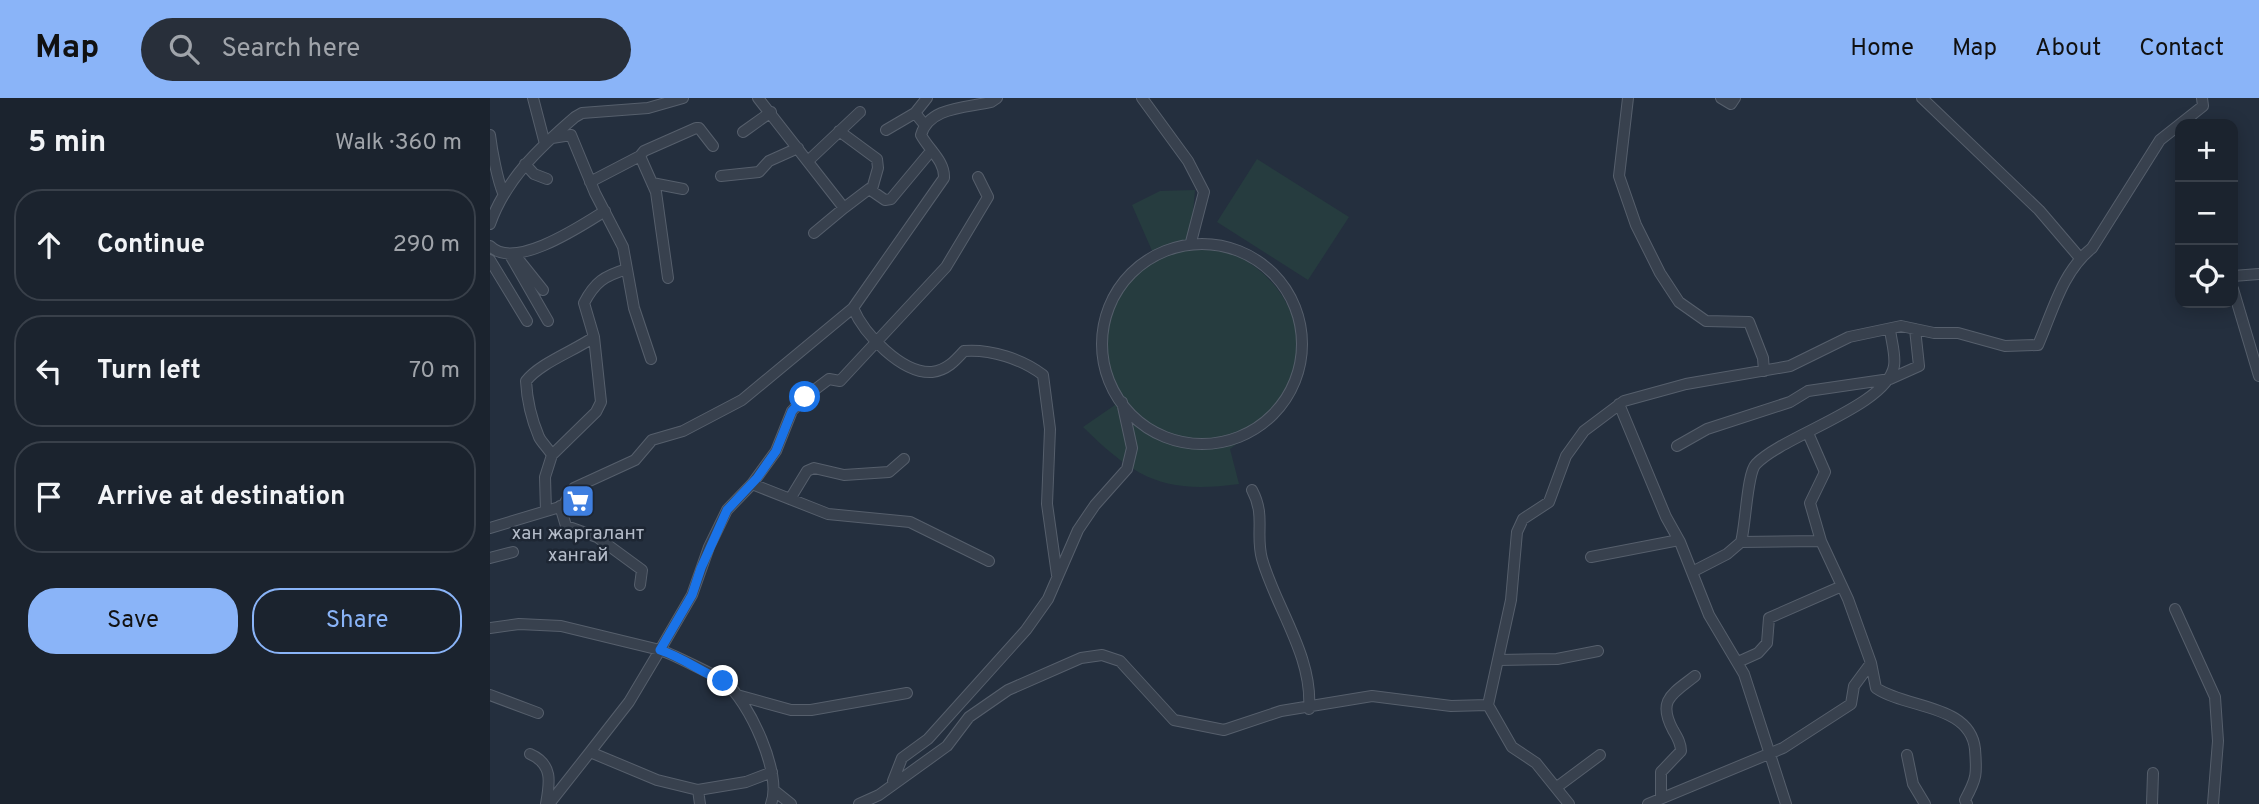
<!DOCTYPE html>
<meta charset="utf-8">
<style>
:root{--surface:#1b232e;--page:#282f3a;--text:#f1f3f6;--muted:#a0a4aa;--line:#39404a;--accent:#8ab4f8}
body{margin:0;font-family:Overpass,sans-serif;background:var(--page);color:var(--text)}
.controls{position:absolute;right:21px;top:21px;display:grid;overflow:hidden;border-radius:14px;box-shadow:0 4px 18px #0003}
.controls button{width:63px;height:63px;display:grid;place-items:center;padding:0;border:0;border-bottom:2px solid var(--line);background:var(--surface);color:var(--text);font:35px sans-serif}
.stop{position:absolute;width:21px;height:21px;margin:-16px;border:5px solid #1a73e8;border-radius:50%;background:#fff}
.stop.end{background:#1a73e8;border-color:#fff;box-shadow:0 2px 7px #0008}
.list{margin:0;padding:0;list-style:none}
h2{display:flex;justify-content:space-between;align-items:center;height:91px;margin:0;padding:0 28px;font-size:30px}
h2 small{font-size:23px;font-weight:400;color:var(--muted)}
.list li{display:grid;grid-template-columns:46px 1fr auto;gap:21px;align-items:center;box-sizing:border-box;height:112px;margin:0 14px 14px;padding:0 14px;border:2px solid var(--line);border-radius:28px}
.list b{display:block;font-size:26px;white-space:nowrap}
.list em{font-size:23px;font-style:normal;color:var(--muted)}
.actions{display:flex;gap:14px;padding:21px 28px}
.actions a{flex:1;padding:16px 0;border:2px solid var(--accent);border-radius:28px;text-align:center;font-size:24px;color:var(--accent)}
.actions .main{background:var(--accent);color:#111}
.icon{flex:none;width:38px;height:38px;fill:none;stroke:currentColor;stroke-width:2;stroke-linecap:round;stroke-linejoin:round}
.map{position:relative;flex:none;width:1769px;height:706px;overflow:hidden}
header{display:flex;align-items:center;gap:42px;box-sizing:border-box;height:98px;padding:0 35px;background:var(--accent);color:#111}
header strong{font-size:33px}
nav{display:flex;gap:38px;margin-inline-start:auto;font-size:24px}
.search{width:490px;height:63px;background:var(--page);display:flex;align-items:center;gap:18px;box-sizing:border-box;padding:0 24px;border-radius:38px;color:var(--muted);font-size:26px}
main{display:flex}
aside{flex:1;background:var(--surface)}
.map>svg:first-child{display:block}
.green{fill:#263c3f}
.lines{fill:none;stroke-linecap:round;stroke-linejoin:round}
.minor-casing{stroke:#565f6c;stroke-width:12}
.minor{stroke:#38414e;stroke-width:10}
.route{stroke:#1a73e8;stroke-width:9}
.labels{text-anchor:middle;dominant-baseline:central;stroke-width:5;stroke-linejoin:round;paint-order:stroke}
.poi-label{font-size:19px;fill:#b4bcc9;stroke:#1d2633}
</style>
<header>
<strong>Map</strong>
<div class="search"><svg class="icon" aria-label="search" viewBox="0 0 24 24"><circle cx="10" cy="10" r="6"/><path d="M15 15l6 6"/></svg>Search here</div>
<nav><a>Home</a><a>Map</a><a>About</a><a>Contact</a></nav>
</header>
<main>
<aside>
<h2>5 min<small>Walk · 360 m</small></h2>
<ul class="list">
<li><svg class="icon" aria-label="ahead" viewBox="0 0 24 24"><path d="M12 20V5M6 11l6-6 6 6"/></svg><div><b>Continue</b></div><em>290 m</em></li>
<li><svg class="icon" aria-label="left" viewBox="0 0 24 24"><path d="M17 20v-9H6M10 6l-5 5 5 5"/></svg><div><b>Turn left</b></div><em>70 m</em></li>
<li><svg class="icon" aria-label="arrive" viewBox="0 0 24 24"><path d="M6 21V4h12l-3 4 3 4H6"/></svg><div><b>Arrive at destination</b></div></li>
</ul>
<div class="actions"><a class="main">Save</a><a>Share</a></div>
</aside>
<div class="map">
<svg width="1769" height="706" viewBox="0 0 1769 706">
<rect width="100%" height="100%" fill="#242f3e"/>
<path class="green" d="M 767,61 L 859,119 L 818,182 L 727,124 Z
M 705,92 L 700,147 C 708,147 719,145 727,147 C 734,149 743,156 750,159 C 800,187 823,242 797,295 C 786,320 761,335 740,351 L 749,386 C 674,396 646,381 593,329 L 625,307 C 605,267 600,202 640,170 C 647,164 656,160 663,155 L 642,107 L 670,93 Z"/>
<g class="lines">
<defs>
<path id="minor" d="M 43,0 L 55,46
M 268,0 L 354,110 L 379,91 L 395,102 L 401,101 L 441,53
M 652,0 L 698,63 L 714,94 L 701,144
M 1138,0 L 1129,78 L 1146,127 L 1170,175 L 1189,204 L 1216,223 L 1259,224 L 1273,260 L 1274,273
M 1231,0 L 1241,6 L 1245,0
M 1432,0 L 1549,112 L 1590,160
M 425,15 L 437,0
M 396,32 L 425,15 L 434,26
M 349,33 L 387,61 L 388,70 L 382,91
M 253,34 L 281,14
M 0,37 C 2,53 7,80 13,95
M 62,40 L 81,37 L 105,95 L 133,149 L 144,210 L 161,261
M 150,58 L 154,53 L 206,30 L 209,30 L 223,48
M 318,63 L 370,14
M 35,66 L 44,76 L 57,81
M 231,78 L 269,74 L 279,63 L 308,50
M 100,84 L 150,58 L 166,94 L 178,180
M 162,85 L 193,91
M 0,126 C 16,81 49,50 85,19 L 92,15 L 158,10 L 193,0
M 324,135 L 354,110
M612 246a100 100 0 1 1 200 0a100 100 0 1 1-200 0Z
M 0,148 C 24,173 91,128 115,113
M 20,157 L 58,223
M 0,162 L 37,223
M 29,162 L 53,192
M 1743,178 L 1769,176
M 1743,191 L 1769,278
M 363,210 L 454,80 C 455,63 439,52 431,37 C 439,9 475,10 501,4 L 507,0
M 1129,306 L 1176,419 L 1190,444 L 1219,517 L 1254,576 L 1296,706
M 1318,335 L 1335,374 L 1320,405 L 1331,443
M 1187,348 L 1217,331 L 1300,304 L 1318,293 L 1400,281 L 1429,268 L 1425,231
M 62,357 C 58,350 52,345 49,339 C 41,320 37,303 36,283 C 50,265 84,253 104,239
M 262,386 L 286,353 L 302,313 L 315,299 L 339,281 L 350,283 L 456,169 L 498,99 L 488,79
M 762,392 C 776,418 765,435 772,461 C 786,510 823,558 819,611
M 300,401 L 317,373 L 324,370 L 354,377 L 399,374 L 414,361
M 70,408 L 76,428 L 107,439 L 152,472 L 150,487
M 56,413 L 55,379 L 62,357 L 106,314 L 111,304 L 104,239 L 94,205 C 105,184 114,178 137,171
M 0,430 L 73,408 L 84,390 L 145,362 L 162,342 L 193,333 L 252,302 L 363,210 C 374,236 412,276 442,274 C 457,272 465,263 474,253 C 501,251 532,261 553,277 L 560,331 L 557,406 L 567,477
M 1251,444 C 1256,425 1257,375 1266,366 C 1294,337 1397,308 1404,268 C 1406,257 1401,242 1400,231
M 1101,459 L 1189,442
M 0,460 L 23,454
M 1685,511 L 1725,599 L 1728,643 L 1723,706
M 0,530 L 29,526 L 71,528 L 170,552 L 202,497 L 219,449 L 237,412 L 262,386 L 338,416 L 420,424 L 499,463
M 1009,562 L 1067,561 L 1108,553
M 1248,564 L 1268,555 L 1277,545 L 1279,520 L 1352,488
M 1381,565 L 1386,590 C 1417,611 1480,606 1485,651 C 1487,676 1487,680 1475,702 L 1477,706
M 0,597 L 48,615
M 247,597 L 301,612 L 321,612 L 417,595
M 100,654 L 139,604 L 170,552 C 180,555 226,578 234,583 C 259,603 293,677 281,706
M 40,656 C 63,666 60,684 56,706
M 1417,657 L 1423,686 L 1435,706
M 403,683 L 412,660 L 438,641 L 536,532 L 558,501 L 588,432 L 605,407 L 637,371 L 642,350 L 632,304
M 1067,689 L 1110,657
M 208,692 L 256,684 L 282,674
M 286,694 L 301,706
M 1171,699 L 1171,674 L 1191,653 C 1191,645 1187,639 1183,632 C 1167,602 1182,596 1205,578
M 59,706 L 100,654 L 167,682 L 208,692 L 210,706
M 369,706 L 389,697 L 457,648 L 479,619 L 518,592 L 591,560 L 612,557 L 630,563 L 684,622 L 734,632 L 791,613 L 882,598 L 961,608 L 998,607
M 1079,706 L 1046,665 L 1022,649 L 998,607 L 1021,502 L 1027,434 L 1033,421 L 1059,404 L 1076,358 L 1094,333 L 1134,303 L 1196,286 L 1300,268 L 1359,239 L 1411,228 L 1444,235 L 1468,235 L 1515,248 L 1548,247 C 1563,213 1572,174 1602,150 L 1670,42 L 1713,8 L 1712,0
M 1158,706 L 1293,650 L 1361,606 L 1364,588 L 1381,565 L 1358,501 L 1331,443 L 1251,444 L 1237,456 L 1202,474
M 1662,706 L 1663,675"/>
</defs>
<use href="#minor" class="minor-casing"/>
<use href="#minor" class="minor"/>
</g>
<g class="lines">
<path class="route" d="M 233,583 C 211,574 192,559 170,552 L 202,497 L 211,470 L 237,412 L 267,380 L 286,353 L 302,313 L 315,299"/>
</g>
<defs>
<symbol id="supermarket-square" viewBox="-11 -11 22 22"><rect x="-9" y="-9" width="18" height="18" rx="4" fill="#3f7fe0" stroke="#1d2633"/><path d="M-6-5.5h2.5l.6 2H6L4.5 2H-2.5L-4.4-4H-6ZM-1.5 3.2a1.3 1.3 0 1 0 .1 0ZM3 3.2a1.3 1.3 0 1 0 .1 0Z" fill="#fff"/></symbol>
</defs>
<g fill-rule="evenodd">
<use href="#supermarket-square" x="69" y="384" width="38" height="38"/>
</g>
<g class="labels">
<g class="poi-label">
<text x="88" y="436">хан жаргалант<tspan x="88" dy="22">хангай</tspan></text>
</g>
</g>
</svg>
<div class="controls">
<button>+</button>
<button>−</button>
<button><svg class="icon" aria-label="locate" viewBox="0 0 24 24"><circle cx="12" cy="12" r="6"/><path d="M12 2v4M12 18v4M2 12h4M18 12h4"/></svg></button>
</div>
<div class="stop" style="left:315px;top:299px"></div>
<div class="stop end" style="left:233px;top:583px"></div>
</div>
</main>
